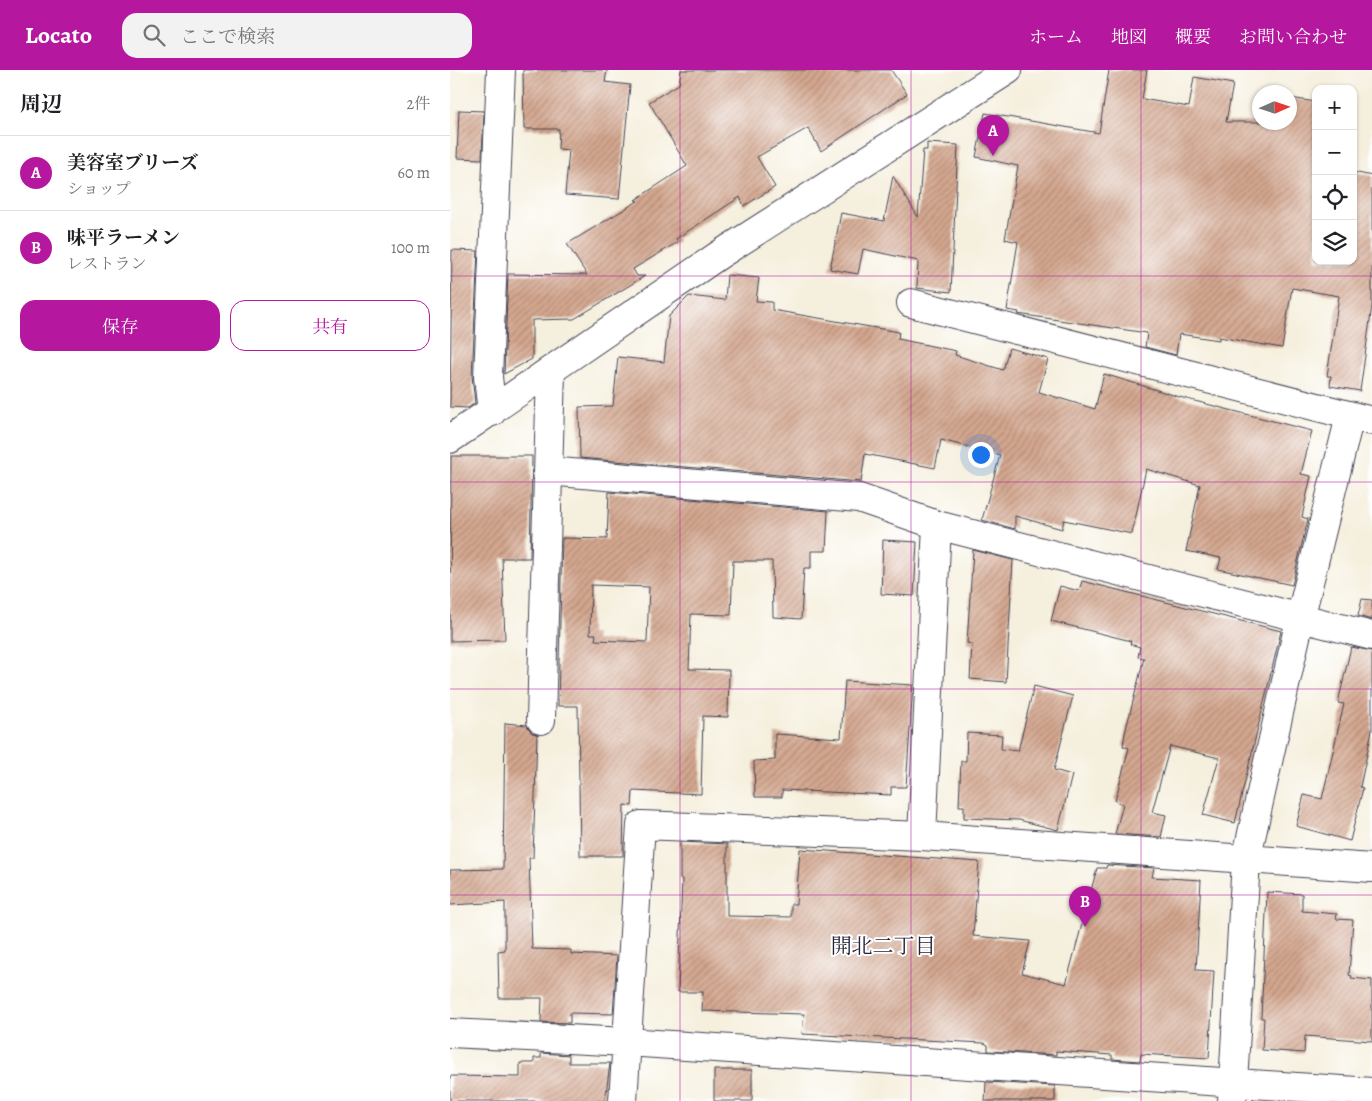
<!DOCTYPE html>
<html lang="ja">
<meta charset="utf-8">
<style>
:root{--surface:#fff;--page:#f2f2f2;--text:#202124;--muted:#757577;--line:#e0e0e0;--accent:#b5179e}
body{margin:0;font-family:Alegreya,"Noto Serif JP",serif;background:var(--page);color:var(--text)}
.controls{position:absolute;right:15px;top:15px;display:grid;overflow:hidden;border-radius:10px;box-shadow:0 1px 4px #0004}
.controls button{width:45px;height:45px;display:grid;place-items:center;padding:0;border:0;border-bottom:1px solid var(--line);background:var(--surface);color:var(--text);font:25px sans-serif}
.compass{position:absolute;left:802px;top:15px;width:45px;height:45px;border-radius:50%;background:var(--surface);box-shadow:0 1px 4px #0004;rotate:87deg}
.you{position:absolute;left:530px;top:384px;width:18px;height:18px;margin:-12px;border:4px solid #fff;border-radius:50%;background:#1a73e8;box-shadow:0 0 0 8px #1a73e833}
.badge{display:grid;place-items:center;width:32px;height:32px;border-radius:50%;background:var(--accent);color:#fff;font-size:16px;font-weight:700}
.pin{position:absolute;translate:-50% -41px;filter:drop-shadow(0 1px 2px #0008)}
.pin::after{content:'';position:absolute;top:26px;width:18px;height:15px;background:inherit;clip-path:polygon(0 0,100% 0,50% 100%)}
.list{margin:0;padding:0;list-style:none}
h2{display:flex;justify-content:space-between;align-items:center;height:65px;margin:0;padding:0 20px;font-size:21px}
h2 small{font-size:16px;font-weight:400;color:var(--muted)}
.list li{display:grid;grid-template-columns:32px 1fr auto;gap:15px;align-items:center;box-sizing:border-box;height:75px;padding:0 20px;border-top:1px solid var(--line)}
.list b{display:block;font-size:19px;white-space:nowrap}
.list p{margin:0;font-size:16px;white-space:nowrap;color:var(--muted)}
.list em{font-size:16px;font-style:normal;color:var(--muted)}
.actions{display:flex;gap:10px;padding:15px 20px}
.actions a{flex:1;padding:11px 0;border:1px solid var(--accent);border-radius:15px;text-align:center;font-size:18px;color:var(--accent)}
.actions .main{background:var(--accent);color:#fff}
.icon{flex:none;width:28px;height:28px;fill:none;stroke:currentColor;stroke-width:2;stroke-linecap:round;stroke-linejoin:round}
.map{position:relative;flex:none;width:922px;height:1031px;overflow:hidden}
header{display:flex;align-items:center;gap:30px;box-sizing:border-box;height:70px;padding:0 25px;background:var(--accent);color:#fff}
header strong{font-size:24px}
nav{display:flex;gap:28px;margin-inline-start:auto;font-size:18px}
.search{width:350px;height:45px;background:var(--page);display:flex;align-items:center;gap:12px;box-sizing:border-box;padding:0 18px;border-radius:15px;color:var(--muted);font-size:19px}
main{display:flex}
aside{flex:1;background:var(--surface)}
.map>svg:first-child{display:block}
.building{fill:url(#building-hatch);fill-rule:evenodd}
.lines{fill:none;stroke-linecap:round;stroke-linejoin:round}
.street-casing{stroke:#424153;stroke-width:30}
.street{stroke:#fff;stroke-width:28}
.grid{fill:none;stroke:#b5179e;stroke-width:1;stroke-opacity:0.55}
.labels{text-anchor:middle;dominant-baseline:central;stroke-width:4;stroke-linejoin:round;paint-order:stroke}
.neighbourhood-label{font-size:21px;fill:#22223b;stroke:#fff}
</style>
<header>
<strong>Locato</strong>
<div class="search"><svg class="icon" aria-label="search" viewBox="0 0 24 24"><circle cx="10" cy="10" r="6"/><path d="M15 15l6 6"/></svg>ここで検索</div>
<nav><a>ホーム</a><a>地図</a><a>概要</a><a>お問い合わせ</a></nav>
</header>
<main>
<aside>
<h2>周辺<small>2件</small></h2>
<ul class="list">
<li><span class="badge">A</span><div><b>美容室ブリーズ</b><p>ショップ</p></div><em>60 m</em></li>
<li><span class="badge">B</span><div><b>味平ラーメン</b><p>レストラン</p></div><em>100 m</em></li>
</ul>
<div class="actions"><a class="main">保存</a><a>共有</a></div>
</aside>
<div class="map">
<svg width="922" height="1031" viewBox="0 0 922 1031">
<defs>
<pattern id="building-hatch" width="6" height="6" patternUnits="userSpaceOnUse" patternTransform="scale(1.25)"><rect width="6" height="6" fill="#d4a78f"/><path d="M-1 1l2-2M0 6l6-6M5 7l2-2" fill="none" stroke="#ac8876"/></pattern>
</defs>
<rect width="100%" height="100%" fill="#fff"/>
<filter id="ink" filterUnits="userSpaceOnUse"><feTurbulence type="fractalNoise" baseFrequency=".02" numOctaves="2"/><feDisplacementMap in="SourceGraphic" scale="10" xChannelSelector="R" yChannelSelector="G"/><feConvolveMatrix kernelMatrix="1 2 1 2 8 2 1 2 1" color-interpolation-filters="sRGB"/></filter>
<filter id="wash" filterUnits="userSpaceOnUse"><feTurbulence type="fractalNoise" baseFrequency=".0096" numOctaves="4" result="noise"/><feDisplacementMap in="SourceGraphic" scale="20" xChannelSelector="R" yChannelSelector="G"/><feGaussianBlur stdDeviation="1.12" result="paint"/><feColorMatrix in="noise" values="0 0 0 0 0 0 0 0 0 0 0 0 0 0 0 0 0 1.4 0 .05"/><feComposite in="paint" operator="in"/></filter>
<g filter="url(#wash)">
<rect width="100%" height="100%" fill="#f5efdd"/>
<g id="blocks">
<path class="building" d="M 73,0 L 157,0 L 155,12 L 180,15 L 169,129 L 115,125 L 119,80 L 108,79 L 109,59 L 74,59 Z
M 231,0 L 441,0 L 457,24 L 371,81 L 358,58 L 307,87 L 325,117 L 294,136 L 290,127 L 226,169 L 228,172 L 183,199 L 187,206 L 195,206 L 124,249 L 82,250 L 82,289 L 54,304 L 58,204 L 137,205 L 117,174 L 188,131 L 185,130 L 237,96 L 199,32 L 229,14 Z
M 659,0 L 697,0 L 692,29 L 739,37 L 744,7 L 783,14 L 776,52 L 840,52 L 840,28 L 866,32 L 866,191 L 903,191 L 903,102 L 922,106 L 922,236 L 910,321 L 880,316 L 881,306 L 877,306 L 889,226 L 842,218 L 832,278 L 769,267 L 769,270 L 729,264 L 726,285 L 695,277 L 697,263 L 568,244 L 569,242 L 557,240 L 568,172 L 555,169 L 568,96 L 526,87 L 535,43 L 649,63 Z
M 9,40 L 34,41 L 32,89 L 7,88 Z
M 477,73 L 508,75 L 501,222 L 467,218 L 468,191 L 413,179 L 408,204 L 380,199 L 391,143 L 434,151 L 443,106 L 468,147 L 473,80 L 477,80 Z
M 2,180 L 28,181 L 22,306 L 25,333 L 18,338 L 0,337 Z
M 277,205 L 309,208 L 306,231 L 322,232 L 322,240 L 449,262 L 448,269 L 506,281 L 505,285 L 553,300 L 559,278 L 598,289 L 589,322 L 645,339 L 654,304 L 733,328 L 862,361 L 851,404 L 861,406 L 852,447 L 858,449 L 842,515 L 768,499 L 771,488 L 736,481 L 750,415 L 696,399 L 682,464 L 614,450 L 612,459 L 565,446 L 565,459 L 532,450 L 550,385 L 491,370 L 485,398 L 415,384 L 411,412 L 130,388 L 129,337 L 163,336 L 168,287 L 214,292 L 219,246 L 239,226 L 275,230 Z
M 1,386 L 82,386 L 80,488 L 52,488 L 55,570 L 0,571 Z
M 159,422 L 378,441 L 376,481 L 361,481 L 361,498 L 354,498 L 351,549 L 323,547 L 322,491 L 283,491 L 281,545 L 241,544 L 239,599 L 279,600 L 278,647 L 253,646 L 251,724 L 183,721 L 182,736 L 174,735 L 173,786 L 130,786 L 128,636 L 108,636 L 112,468 L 157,469 ZM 141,515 L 199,517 L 197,572 L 145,570 L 146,564 L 140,564 Z
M 433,470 L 467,472 L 464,526 L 431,524 Z
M 523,480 L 563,490 L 556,612 L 520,609 L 522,574 L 517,573 Z
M 632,511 L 831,561 L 785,753 L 753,745 L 769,688 L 720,676 L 702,742 L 716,745 L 711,767 L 665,764 L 673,734 L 665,731 L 679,678 L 673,676 L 675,663 L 694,588 L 688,587 L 690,577 L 680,574 L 681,571 L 601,551 L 610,516 L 629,521 Z
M 912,529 L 922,530 L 922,550 L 908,546 Z
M 901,577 L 922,581 L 922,660 L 910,717 L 913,718 L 900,771 L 846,756 L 854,725 L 872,729 L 894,634 L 888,633 Z
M 395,611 L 463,615 L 456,717 L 441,717 L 441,725 L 332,720 L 332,727 L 305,727 L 304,691 L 325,690 L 325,664 L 391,668 Z
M 584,616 L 623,626 L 604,700 L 622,705 L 608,760 L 569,750 L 514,748 L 514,736 L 509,736 L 511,691 L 516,691 L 517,663 L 552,665 L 551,679 L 568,681 Z
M 55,653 L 77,655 L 82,663 L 87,664 L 83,788 L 79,788 L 82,879 L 121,880 L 121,884 L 167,886 L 163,944 L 120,943 L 120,953 L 91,952 L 92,928 L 49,928 L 48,881 L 55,880 L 55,832 L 0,835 L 0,800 L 53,799 Z
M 230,772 L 277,774 L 277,846 L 341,847 L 341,834 L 346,834 L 350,779 L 529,792 L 523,866 L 580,871 L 572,903 L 616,914 L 647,798 L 656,798 L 657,795 L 704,798 L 702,807 L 751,810 L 746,900 L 764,901 L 759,988 L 691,984 L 690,991 L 662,989 L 662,985 L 606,981 L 606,985 L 538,981 L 538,975 L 534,973 L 352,964 L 354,944 L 252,941 L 253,922 L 228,922 L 232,809 L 230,809 Z
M 817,822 L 852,824 L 852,841 L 887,844 L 886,849 L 903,850 L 899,905 L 902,906 L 901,908 L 922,910 L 922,971 L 855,966 L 854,983 L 812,980 L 814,948 L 811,948 Z
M 91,983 L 119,985 L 119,993 L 160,993 L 155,1031 L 0,1031 L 0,1006 L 70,1007 L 70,993 L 84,993 L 84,988 L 91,988 Z
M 264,1000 L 302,1000 L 302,1031 L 264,1031 Z
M 536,1012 L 605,1016 L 605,1031 L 535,1031 Z"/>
</g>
</g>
<g filter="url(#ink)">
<use href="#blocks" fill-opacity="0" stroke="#424153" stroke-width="1"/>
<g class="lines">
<defs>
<path id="street" d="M 461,233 L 922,351
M 42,342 L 38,307 L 51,0
M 0,369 L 269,185 L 558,0
M 98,401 L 409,428 L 487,455 L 922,566
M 91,650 L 101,301
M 472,766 L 487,455
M 0,963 L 177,972 L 922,1022
M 173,1031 L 191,755 L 472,766 L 922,798
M 782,1031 L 796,790 L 850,549 L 900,346"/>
</defs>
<use href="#street" class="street-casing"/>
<use href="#street" class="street"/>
</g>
</g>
<path class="grid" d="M 230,0 L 230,1031M 461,0 L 461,1031M 691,0 L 691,1031M 0,206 L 922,206M 0,412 L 922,412M 0,619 L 922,619M 0,825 L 922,825"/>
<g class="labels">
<g class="neighbourhood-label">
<text x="433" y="876">開北二丁目</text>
</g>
</g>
</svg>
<div class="controls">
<button>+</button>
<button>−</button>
<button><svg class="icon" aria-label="locate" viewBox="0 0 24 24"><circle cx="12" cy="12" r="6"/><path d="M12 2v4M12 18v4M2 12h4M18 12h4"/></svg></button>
<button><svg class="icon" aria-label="layers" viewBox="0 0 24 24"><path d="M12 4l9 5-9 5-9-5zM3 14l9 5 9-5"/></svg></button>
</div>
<svg class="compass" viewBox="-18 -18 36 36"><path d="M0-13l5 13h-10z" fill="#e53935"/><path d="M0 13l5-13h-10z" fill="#757577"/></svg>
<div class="you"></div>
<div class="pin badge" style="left:543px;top:86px">A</div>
<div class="pin badge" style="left:635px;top:857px">B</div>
</div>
</main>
